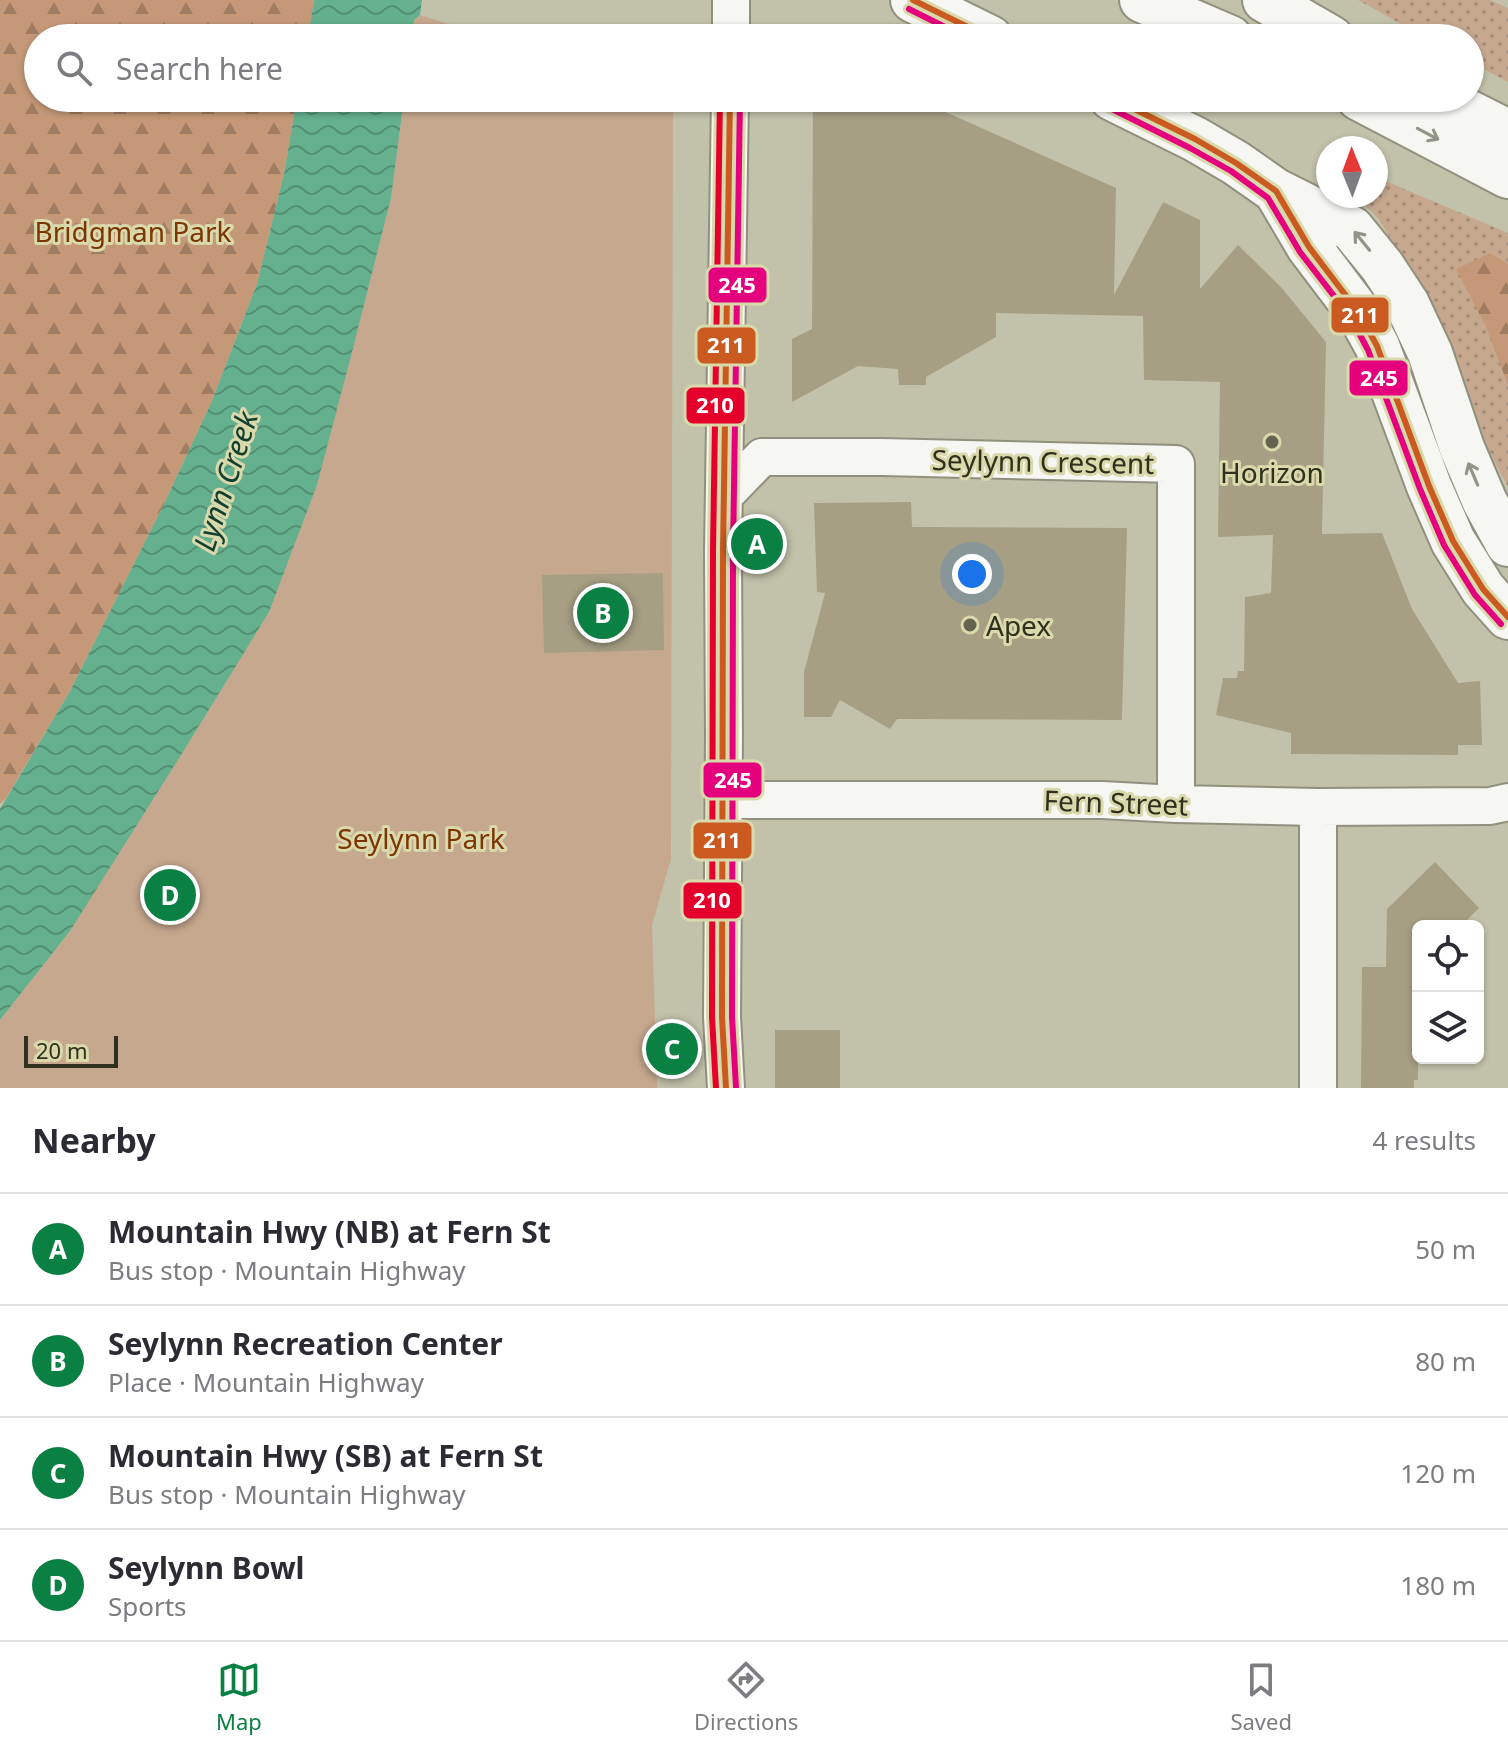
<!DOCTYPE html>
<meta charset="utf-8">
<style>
:root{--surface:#fff;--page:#f7f7f7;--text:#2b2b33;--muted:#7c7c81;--line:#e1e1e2;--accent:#0b8043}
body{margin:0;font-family:"Noto Sans",sans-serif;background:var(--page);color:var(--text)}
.controls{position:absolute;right:24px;bottom:24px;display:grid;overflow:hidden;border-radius:12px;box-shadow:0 2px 6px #0004}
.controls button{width:72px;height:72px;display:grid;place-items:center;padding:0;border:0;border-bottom:2px solid var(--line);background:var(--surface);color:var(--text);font:40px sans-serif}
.compass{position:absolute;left:1316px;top:136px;width:72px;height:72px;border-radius:50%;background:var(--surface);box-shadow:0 2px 6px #0004;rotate:359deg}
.scale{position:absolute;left:24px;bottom:20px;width:94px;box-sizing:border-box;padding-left:8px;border:4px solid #30301e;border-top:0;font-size:22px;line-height:28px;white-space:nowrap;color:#30301e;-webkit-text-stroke:6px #d9d9ac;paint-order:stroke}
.you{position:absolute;left:972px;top:574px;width:28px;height:28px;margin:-20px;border:6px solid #fff;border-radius:50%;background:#1a73e8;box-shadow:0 0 0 12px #1a73e833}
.badge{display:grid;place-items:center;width:52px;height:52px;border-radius:50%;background:var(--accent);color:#fff;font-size:26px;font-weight:700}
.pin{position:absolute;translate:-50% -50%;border:4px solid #fff;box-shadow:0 2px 8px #0006}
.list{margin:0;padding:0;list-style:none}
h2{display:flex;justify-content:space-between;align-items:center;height:104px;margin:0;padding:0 32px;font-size:34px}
h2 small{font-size:26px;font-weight:400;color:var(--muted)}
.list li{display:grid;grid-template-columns:52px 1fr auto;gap:24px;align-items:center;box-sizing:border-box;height:112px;padding:0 32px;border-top:2px solid var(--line)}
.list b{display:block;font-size:30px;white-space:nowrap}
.list p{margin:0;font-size:26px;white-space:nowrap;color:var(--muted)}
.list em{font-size:26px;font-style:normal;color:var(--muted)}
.icon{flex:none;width:44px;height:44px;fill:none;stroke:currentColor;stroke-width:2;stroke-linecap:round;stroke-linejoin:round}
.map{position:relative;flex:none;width:1508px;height:1088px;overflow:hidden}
.search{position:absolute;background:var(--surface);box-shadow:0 2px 6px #0004;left:24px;right:24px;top:24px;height:88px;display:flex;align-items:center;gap:20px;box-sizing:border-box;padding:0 28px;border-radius:44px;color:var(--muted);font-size:30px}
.sheet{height:552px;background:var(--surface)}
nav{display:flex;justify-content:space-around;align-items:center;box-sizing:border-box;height:112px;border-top:2px solid var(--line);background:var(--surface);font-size:22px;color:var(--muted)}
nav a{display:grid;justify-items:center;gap:4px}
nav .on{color:var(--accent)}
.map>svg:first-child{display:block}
.grass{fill:url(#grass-dots)}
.forest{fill:url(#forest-firs)}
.green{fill:#c6a88f}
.water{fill:url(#water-waves)}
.building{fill:#a69f84}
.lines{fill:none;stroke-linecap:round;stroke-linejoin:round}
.minor-casing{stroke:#90907e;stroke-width:40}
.major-casing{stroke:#90907e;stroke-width:48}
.highway-casing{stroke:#90907e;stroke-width:48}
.minor{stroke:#f6f6f2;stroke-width:36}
.major{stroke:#f6f6f2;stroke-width:44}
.highway{stroke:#f6f6f2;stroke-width:44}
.bus-1-casing{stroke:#d9d9ac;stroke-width:12}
.bus-2-casing{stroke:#d9d9ac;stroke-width:12}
.bus-3-casing{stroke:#d9d9ac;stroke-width:12}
.bus-1{stroke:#cb5a21;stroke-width:6}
.bus-2{stroke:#e5007d;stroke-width:6}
.bus-3{stroke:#e4002b;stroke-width:6}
.oneway{stroke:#939388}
.poi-dot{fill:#63634f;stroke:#d9d9ac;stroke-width:3}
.labels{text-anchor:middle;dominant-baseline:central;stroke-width:6;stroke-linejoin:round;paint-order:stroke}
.park-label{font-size:28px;fill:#7d3503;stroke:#d9d9ac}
.street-label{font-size:28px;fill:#30301e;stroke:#d9d9ac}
.poi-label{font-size:28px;fill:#30301e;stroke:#d9d9ac}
.water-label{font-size:30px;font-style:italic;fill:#113f30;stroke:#d9d9ac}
.line-badge{stroke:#d9d9ac;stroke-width:3}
.badge-label{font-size:22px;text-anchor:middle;font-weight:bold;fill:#fff}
</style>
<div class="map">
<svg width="1508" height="1088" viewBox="0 0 1508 1088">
<defs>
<pattern id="grass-dots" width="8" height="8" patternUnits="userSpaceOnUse" patternTransform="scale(2)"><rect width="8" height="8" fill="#c6a88f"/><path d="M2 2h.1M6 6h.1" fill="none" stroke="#a18974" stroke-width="1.8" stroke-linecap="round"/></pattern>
<pattern id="forest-firs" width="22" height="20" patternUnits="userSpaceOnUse" patternTransform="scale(2)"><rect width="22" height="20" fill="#c59978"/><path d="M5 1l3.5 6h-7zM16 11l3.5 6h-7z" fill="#a07d62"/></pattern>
<pattern id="water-waves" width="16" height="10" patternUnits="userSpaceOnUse" patternTransform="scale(2)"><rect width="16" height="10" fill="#64b08f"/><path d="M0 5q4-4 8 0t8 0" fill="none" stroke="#539074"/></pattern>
</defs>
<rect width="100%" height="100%" fill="#c2c2aa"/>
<path class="grass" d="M 1358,0 L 1490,0 L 1508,8 L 1508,82 L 1470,62 L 1470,38 L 1426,38 Z
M 1376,177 L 1508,233 L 1508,487 L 1489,451 L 1416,281 L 1378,218 L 1356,196 L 1376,196 Z"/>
<path class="forest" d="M 0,0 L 314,0 L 308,38 L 38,38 L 38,98 L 297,98 L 284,174 L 257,284 L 212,401 L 163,506 L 70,691 L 6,798 L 0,804 Z
M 1490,253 L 1508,264 L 1508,385 L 1486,327 L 1456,269 Z"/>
<path class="green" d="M 420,15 L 493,38 L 412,38 L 414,20 Z
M 404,98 L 673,98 L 671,859 L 652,925 L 657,1088 L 0,1088 L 0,1020 L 70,931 L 317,485 L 391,198 Z"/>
<path class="water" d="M 314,0 L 422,0 L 420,15 L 414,20 L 412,38 L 308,38 Z
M 297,98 L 404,98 L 391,198 L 352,352 L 317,485 L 269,612 L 181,755 L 70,931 L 0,1020 L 0,809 L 70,691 L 163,506 L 212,401 L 257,284 L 284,174 Z"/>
<path class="building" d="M 835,98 L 914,98 L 1116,188 L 1114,295 L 1163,202 L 1200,220 L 1200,289 L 1238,245 L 1281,287 L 1326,342 L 1322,534 L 1382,533 L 1412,609 L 1458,683 L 1480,681 L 1482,745 L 1458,745 L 1458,755 L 1291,754 L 1291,733 L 1216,715 L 1223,678 L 1237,678 L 1238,671 L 1244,671 L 1245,597 L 1271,593 L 1273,535 L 1218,537 L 1220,382 L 1144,380 L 1143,316 L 996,313 L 996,337 L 926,377 L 926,385 L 899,385 L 898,369 L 858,366 L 792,402 L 792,339 L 812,329 L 813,108 L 835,108 Z
M 911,502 L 912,527 L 1127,528 L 1122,720 L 897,719 L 890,729 L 840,700 L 831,717 L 804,717 L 804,672 L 825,593 L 817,592 L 814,503 Z
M 663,573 L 664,650 L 544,653 L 542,575 Z
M 1435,862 L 1479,908 L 1461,926 L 1418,926 L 1418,1080 L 1414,1080 L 1414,1088 L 1361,1088 L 1362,967 L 1386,967 L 1387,909 Z
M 775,1030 L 840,1030 L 840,1088 L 775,1088 Z"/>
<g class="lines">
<defs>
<path id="minor" d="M 731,38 L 731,0
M 724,496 L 762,457 L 882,457 L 1176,464 L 1176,804
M 724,800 L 1102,800 L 1176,804 L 1318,807 L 1490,806 L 1508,802
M 1318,807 L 1318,1088
M 726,1088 L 722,1017 L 724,736 L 723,551 L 730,98"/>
<path id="major" d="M 913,0 L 990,38
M 1112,98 L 1195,139 L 1236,163 L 1276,191 L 1352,229 L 1382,266 L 1407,304 L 1430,353 L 1462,448 L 1485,502 L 1508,544
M 1276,191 L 1309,247 L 1359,313 L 1377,346 L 1429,486 L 1453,541 L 1483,589 L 1508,617"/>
<path id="highway" d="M 1142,0 L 1230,38
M 1265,0 L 1331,38
M 1359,98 L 1508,176
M 1440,98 L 1508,132"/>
</defs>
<use href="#minor" class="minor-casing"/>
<use href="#major" class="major-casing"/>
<use href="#highway" class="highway-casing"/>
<use href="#minor" class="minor"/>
<use href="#major" class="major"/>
<use href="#highway" class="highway"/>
<defs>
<path id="bus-1" d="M 913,0 L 990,38
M 1112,98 L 1195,139 L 1236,163 L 1276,191 L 1309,247 L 1359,313 L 1377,346 L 1429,486 L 1453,541 L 1483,589 L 1508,617
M 726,1088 L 722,1017 L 723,551 L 730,98"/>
<path id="bus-2" d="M 909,9 L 967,38
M 1108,107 L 1190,148 L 1231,171 L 1268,198 L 1300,252 L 1351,318 L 1368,350 L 1420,489 L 1444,545 L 1475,595 L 1501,624
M 736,1087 L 732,1017 L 733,551 L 740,98"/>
<path id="bus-3" d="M 716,1088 L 712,1017 L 713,551 L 720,98"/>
</defs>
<use href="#bus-1" class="bus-1-casing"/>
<use href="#bus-2" class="bus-2-casing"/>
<use href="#bus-3" class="bus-3-casing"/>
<use href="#bus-1" class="bus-1"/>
<use href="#bus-2" class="bus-2"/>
<use href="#bus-3" class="bus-3"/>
</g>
<defs><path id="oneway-shaft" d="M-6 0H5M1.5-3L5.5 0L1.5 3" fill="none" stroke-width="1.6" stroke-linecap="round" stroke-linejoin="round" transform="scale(2)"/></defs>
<g class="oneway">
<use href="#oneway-shaft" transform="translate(1428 134) rotate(28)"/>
<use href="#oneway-shaft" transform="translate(1362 241) rotate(-129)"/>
<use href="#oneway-shaft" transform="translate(1473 474) rotate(-113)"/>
</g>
<g class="poi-dot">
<circle cx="1272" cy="442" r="8"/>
<circle cx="970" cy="625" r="8"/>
</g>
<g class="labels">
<g class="park-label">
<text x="133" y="231">Bridgman Park</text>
<text x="421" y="838">Seylynn Park</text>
</g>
<g class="street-label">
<text transform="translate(1043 461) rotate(1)">Seylynn Crescent</text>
<text transform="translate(1116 802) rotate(2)">Fern Street</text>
</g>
<g class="poi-label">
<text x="1272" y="472">Horizon</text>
<text x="986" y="625" text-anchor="start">Apex</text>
</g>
<g class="water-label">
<text transform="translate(225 481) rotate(-72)">Lynn Creek</text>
</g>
</g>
<g class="line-badge">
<rect x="707" y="266" width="61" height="38" rx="8" fill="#e5007d"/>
<rect x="1330" y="296" width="60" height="38" rx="8" fill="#cb5a21"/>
<rect x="696" y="326" width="61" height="39" rx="8" fill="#cb5a21"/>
<rect x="1348" y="359" width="61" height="38" rx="8" fill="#e5007d"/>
<rect x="685" y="386" width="61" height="39" rx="8" fill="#e4002b"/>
<rect x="702" y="761" width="61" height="38" rx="8" fill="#e5007d"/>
<rect x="692" y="821" width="61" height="39" rx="8" fill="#cb5a21"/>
<rect x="682" y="881" width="61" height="39" rx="8" fill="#e4002b"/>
</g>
<g class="badge-label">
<text x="737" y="293">245</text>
<text x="1360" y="323">211</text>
<text x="726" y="353">211</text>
<text x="1379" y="386">245</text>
<text x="715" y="413">210</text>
<text x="733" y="788">245</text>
<text x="722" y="848">211</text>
<text x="712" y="908">210</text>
</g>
</svg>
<div class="controls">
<button><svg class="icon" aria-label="locate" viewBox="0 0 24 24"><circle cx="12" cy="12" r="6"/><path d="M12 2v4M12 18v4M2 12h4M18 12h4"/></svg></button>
<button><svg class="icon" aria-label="layers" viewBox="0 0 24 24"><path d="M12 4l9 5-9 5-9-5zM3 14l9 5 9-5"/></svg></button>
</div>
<svg class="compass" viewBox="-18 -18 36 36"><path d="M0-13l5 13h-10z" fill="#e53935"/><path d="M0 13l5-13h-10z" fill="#7c7c81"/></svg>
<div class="scale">20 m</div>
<div class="you"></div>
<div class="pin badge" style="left:757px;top:544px">A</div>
<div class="pin badge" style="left:603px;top:613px">B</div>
<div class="pin badge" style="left:672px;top:1049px">C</div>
<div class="pin badge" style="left:170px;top:895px">D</div>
<div class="search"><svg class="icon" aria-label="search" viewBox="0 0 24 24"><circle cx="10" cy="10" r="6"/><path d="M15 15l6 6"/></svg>Search here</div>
</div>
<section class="sheet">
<h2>Nearby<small>4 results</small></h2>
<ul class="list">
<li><span class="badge">A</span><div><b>Mountain Hwy (NB) at Fern St</b><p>Bus stop · Mountain Highway</p></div><em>50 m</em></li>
<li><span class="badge">B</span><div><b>Seylynn Recreation Center</b><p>Place · Mountain Highway</p></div><em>80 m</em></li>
<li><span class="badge">C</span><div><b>Mountain Hwy (SB) at Fern St</b><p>Bus stop · Mountain Highway</p></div><em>120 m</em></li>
<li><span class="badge">D</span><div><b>Seylynn Bowl</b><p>Sports</p></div><em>180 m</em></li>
</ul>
</section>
<nav>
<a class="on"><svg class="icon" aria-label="map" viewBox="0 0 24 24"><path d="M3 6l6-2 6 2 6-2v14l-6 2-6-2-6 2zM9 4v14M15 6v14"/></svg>Map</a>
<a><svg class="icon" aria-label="directions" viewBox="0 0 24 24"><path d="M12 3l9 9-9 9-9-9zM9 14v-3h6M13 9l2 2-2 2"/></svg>Directions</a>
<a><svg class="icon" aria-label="saved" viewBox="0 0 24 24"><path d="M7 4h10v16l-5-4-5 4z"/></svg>Saved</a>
</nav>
